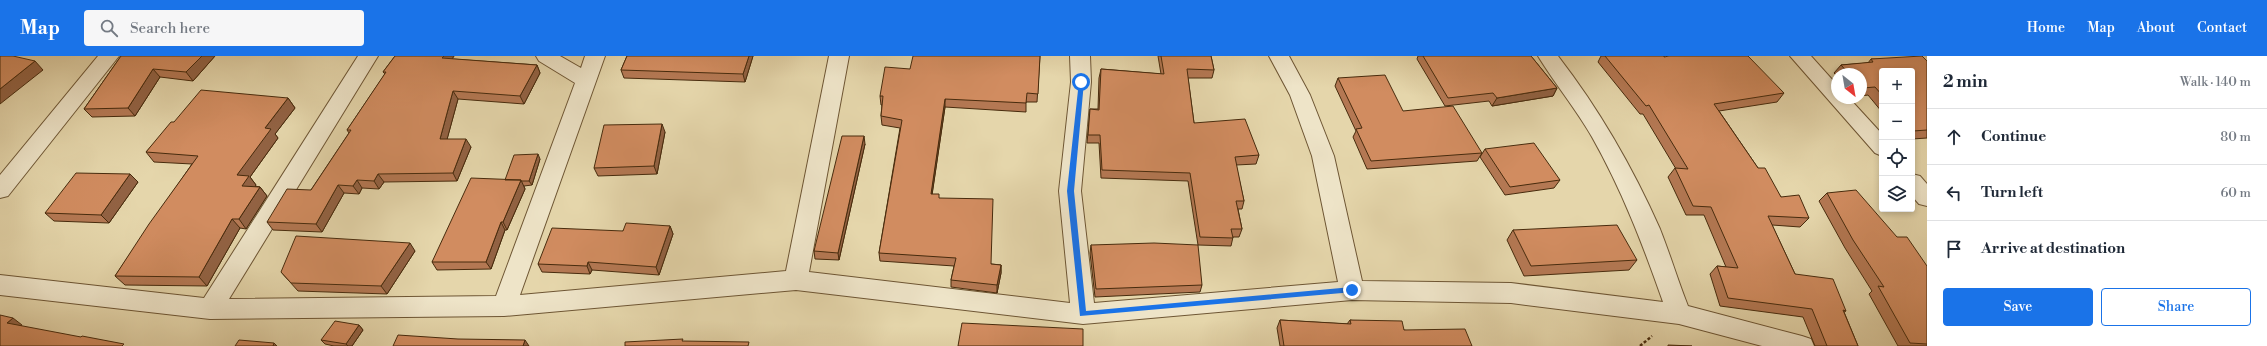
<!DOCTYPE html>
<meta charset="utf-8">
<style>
:root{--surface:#fff;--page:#f6f6f7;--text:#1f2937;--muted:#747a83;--line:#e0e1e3;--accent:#1a73e8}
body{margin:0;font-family:"Libre Bodoni",serif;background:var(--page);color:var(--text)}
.controls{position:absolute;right:12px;top:12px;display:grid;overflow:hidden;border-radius:4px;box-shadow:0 2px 6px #0003}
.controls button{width:36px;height:36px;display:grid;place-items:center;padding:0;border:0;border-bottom:1px solid var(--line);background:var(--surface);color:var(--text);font:20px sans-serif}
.compass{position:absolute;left:1831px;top:12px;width:36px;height:36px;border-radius:50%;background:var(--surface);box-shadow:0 2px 6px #0003;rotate:149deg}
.stop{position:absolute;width:12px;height:12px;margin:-9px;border:3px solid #1a73e8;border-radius:50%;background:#fff}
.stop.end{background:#1a73e8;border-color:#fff;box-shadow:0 1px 4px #0008}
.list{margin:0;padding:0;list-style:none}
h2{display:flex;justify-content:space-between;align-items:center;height:52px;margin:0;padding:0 16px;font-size:17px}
h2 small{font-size:13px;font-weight:400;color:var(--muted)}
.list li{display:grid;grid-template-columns:26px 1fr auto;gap:12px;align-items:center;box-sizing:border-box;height:56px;padding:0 16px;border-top:1px solid var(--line)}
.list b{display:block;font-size:15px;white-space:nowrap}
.list em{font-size:13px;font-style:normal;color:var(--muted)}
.actions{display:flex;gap:8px;padding:12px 16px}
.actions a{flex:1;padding:9px 0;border:1px solid var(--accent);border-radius:4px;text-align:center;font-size:14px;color:var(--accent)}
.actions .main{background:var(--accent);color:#fff}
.icon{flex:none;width:22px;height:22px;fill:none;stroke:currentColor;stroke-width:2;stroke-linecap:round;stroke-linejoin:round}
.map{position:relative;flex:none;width:1927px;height:290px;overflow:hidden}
header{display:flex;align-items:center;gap:24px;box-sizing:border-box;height:56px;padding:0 20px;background:var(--accent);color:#fff}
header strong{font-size:19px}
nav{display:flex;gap:22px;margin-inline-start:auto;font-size:14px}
.search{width:280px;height:36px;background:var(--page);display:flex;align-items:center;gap:10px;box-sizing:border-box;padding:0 14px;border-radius:4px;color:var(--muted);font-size:15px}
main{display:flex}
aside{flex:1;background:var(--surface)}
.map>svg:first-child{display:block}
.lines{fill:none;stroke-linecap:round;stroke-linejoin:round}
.minor-casing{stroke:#6e5634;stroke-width:2}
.path{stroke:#472b0d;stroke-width:2.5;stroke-dasharray:3 2;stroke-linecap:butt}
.minor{fill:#eee4c8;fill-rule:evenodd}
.wall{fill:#b47853;stroke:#472b0d}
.shaded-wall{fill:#926243;stroke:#472b0d}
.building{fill:#d18c60;stroke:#472b0d}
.route{fill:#1a73e8}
</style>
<header>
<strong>Map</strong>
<div class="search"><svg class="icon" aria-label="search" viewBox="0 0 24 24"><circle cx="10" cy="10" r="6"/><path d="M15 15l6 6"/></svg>Search here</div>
<nav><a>Home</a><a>Map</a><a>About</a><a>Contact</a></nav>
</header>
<main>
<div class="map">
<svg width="1927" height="290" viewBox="0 0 1927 290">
<rect width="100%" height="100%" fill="#e5d6ab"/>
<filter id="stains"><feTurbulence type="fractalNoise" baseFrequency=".005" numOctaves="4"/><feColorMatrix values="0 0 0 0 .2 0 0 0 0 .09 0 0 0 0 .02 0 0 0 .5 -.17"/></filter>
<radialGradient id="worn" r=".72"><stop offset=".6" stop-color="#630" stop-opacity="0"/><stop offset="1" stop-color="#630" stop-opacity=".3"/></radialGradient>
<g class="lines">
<defs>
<path id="minor" d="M 98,0 L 119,0 L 8,140 L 0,142 L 0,119 Z
M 358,0 L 378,0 L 229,243 L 496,240 L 575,27 L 539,5 L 536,0 L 560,0 L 581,12 L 585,0 L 605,0 L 520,239 L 786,215 L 829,0 L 849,0 L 809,216 L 1070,247 L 1059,135 L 1071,26 L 1070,0 L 1090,0 L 1091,26 L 1081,135 L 1094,247 L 1338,226 L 1312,100 L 1290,39 L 1269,0 L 1289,0 L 1310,39 L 1334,100 L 1362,225 L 1511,227 L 1663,246 C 1643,189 1622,134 1592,81 C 1576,53 1555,28 1538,0 L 1558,0 C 1599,53 1633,112 1660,173 C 1670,198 1678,225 1688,250 L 1802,280 L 1811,283 L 1814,290 L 1762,290 L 1679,268 L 1511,247 L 1352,244 L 1083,268 L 796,234 L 504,260 L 210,263 L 0,239 L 0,219 L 204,242 Z
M 1790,0 L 1811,0 L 1837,29 L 1837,42 L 1849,42 L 1882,78 L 1882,100 L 1875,97 Z
M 1912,118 L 1920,120 L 1927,128 L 1927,150 L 1919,148 L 1912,140 Z"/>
</defs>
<use href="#minor" class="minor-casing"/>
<path class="path" d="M 1640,290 L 1652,280"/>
<use href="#minor" class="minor"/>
</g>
<path class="wall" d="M 121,0 L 215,0 L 193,25 L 160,21 L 135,60 L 92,61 L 84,53 Z
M 395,0 L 454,0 L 452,3 L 537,9 L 540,17 L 524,48 L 458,43 L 447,83 L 471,91 L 457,125 L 384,126 L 379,133 L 362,132 L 359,138 L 344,137 L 322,176 L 273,174 L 267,166 L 311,134 L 349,77 L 347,74 L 385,18 L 383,16 Z
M 627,0 L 753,0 L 745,26 L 624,22 L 621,14 Z
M 1040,0 L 1037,46 L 1026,46 L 1026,56 L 945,51 L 932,138 L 939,142 L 991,208 L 1001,209 L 1001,217 L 997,237 L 951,231 L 951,224 L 954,210 L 880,205 L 879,197 L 900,72 L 882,69 L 881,60 L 882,49 L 881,49 L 880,40 Z
M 1158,0 L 1211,0 L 1214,14 L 1212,22 L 1188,22 L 1194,67 L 1259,99 L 1256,108 L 1236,109 L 1244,145 L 1242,153 L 1238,153 L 1242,173 L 1239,181 L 1233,181 L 1231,190 L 1198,189 L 1188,125 L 1101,122 L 1099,87 L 1087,87 L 1090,53 L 1098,53 L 1099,22 L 1101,13 L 1161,18 Z
M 1418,0 L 1531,0 L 1557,32 L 1553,40 L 1492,50 L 1489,45 L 1445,50 L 1417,3 Z
M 1601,0 L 1664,0 L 1664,1 L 1784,37 L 1777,46 L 1719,55 L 1758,112 L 1781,141 L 1809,162 L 1800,171 L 1772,169 L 1795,218 L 1846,255 L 1844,256 L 1858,290 L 1815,290 L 1803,261 L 1720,250 L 1710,218 L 1717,210 L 1726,211 L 1704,159 L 1686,159 L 1668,121 L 1675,112 L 1676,113 L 1643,58 L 1640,58 L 1598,6 Z
M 1871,3 L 1927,5 L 1927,82 L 1912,83 L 1912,15 L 1882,15 L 1882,56 L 1868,39 L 1861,40 L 1861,18 L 1837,18 L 1837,20 L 1834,17 L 1841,9 L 1868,7 Z
M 1338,22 L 1482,97 L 1477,105 L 1367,113 L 1353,81 L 1356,75 L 1335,30 Z
M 288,42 L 295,52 L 275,78 L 278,82 L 250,121 L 256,129 L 255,130 L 260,131 L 267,140 L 246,173 L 240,172 L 207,230 L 125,229 L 115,220 L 192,108 L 154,106 L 146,96 L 174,66 Z
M 665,76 L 657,118 L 598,120 L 594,112 Z
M 865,88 L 839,204 L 815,203 L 814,195 Z
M 1485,93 L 1560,124 L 1554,132 L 1505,139 L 1480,101 Z
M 540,103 L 532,129 L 524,130 L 525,133 L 507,174 L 505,174 L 491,213 L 437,214 L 432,206 L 505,124 Z
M 130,118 L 138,126 L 109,167 L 54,165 L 45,157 Z
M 1827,137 L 1897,181 L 1927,210 L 1927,290 L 1898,290 L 1869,238 L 1872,235 L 1845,192 L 1819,145 Z
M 670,170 L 673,178 L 659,219 L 592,214 L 590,218 L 542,216 L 538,208 L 623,175 Z
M 1513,174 L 1637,204 L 1629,214 L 1524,220 L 1507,184 Z
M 1091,189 L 1202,229 L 1200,236 L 1095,241 L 1090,197 Z
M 415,195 L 387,238 L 298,235 L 281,216 Z
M 1280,264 L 1347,268 L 1350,264 L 1404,274 L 1472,290 L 1280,290 L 1277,272 Z
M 359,269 L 363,274 L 352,290 L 334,290 L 325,288 L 321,284 Z"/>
<path class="shaded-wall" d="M 202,0 L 215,0 L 193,25 L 186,16 Z
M 444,0 L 454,0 L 447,10 L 442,2 Z
M 749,0 L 753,0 L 745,26 L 743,18 Z
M 35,5 L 43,14 L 0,48 L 0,33 Z
M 537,9 L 540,17 L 524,48 L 520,40 Z
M 153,13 L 160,21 L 135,60 L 128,52 Z
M 1557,32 L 1553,40 L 1492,50 L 1497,42 Z
M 453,35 L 458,43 L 445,91 L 440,83 Z
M 288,42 L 295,52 L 275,78 L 278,82 L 250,121 L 256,129 L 250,139 L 242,130 L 237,119 L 265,72 Z
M 945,43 L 945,51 L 931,146 L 931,138 Z
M 662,68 L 665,76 L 657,118 L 654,110 Z
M 864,80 L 865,88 L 839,204 L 838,197 Z
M 466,83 L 471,91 L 457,125 L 453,117 Z
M 538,98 L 540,103 L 532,129 L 529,125 Z
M 130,118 L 138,126 L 109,167 L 101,159 Z
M 378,118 L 384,126 L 379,133 L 374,125 Z
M 357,124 L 362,132 L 359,138 L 353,130 Z
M 521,124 L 525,133 L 507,174 L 503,166 Z
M 338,129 L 344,137 L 322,176 L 316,168 Z
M 260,131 L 267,140 L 246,173 L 239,163 Z
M 232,163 L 240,172 L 207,230 L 199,221 Z
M 501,166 L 505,174 L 491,213 L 486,206 Z
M 670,170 L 673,178 L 659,219 L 656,211 Z
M 410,187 L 415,195 L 387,238 L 381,230 Z
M 588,206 L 592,214 L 590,218 L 587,210 Z
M 1001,209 L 1001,217 L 997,237 L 997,229 Z
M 13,262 L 22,269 L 17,275 L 7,267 Z
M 359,269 L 363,274 L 352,290 L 348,290 L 346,288 Z
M 525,284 L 529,290 L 523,290 Z
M 274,287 L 277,290 L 273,290 Z"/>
<path class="building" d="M 0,0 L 13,0 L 35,5 L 0,33 Z
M 121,0 L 202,0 L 186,16 L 153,13 L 128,52 L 84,53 Z
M 395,0 L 444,0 L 442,2 L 537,9 L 520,40 L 453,35 L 440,83 L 466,83 L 453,117 L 378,118 L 374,125 L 357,124 L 353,130 L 338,129 L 316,168 L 267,166 L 287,133 L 311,134 L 351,74 L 347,74 L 386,16 L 383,16 Z
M 627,0 L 749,0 L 743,18 L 621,14 Z
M 913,0 L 1040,0 L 1038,38 L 1027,37 L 1026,47 L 945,43 L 931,138 L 939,138 L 939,142 L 993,143 L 991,208 L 1001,209 L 997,229 L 951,224 L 956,202 L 879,197 L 902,64 L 881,60 L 883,40 L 880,40 L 885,11 L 910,13 Z
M 1161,0 L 1211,0 L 1214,14 L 1187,13 L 1194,67 L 1245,63 L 1259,99 L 1235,101 L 1244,145 L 1236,145 L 1242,173 L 1231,173 L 1233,182 L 1200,181 L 1190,117 L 1102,114 L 1100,79 L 1088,79 L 1090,53 L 1099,54 L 1101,13 L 1164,18 Z
M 1423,0 L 1531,0 L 1557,32 L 1497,42 L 1493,37 L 1448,42 Z
M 1605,0 L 1664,0 L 1664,1 L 1669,0 L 1748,0 L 1784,37 L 1714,48 L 1758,112 L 1765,112 L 1781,141 L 1799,139 L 1809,162 L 1768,160 L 1795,218 L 1833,223 L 1846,255 L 1843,254 L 1858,290 L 1827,290 L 1812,253 L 1728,242 L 1717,210 L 1738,212 L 1711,151 L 1693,150 L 1675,112 L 1688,113 L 1649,49 L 1646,50 Z
M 1922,0 L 1927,5 L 1927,74 L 1913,75 L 1912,74 L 1912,15 L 1882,15 L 1882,39 L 1875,31 L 1863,32 L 1861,31 L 1861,18 L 1849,18 L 1841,9 L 1873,6 L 1871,3 Z
M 1385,19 L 1403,55 L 1453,50 L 1482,97 L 1371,105 L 1356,73 L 1362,72 L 1338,22 Z
M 201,34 L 288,42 L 265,72 L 271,73 L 237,119 L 249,120 L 242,130 L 260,131 L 239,163 L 232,163 L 199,221 L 115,220 L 149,168 L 198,100 L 146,96 L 171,66 L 174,66 Z
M 662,68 L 654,110 L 594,112 L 604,69 Z
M 842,80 L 864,80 L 838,197 L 814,195 Z
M 1534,87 L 1560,124 L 1510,131 L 1485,93 Z
M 538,98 L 529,125 L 521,125 L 521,124 L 505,124 L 514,99 Z
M 76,117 L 130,118 L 101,159 L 45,157 Z
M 471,122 L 521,124 L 503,166 L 501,166 L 486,206 L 432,206 Z
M 1856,134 L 1897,181 L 1907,181 L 1927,210 L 1927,288 L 1910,287 L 1878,230 L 1884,231 L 1853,184 L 1827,137 Z
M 626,167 L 670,170 L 656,211 L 588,206 L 587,210 L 538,208 L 552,172 L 623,175 Z
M 1617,169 L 1637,204 L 1531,210 L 1513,174 Z
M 296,180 L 410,187 L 381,230 L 291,227 L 281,216 Z
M 1154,187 L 1198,189 L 1202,229 L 1096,233 L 1091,189 Z
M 0,259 L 13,262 L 7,267 L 81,281 L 82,280 L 124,288 L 122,290 L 0,290 Z
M 1280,264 L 1351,268 L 1350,264 L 1402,265 L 1404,274 L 1465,273 L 1472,290 L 1284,290 Z
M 335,265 L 359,269 L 346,288 L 321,284 Z
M 962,267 L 1083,273 L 1083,290 L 958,290 Z
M 398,279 L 458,283 L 525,284 L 523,290 L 393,290 Z
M 683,283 L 682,285 L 749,286 L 748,290 L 625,290 L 625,286 Z
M 239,284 L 274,287 L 273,290 L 235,290 Z
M 1668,289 L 1692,290 L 1668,290 Z"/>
<path class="route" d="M 1079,25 L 1084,26 L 1074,135 L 1086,255 L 1352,231 L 1354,232 L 1354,236 L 1080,260 L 1067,135 Z"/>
<rect width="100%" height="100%" filter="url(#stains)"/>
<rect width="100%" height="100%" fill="url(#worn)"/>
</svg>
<div class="controls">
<button>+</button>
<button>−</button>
<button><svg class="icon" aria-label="locate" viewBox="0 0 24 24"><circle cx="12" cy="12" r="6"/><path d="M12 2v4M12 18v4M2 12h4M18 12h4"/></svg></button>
<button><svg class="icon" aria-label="layers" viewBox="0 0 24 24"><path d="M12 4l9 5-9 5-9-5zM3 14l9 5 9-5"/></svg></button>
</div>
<svg class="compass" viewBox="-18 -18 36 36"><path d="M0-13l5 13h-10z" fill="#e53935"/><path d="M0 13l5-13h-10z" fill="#747a83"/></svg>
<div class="stop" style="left:1081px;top:26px"></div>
<div class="stop end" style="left:1352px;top:234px"></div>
</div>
<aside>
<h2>2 min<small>Walk · 140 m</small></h2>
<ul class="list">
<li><svg class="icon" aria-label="ahead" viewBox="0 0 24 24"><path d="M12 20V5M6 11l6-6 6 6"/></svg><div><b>Continue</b></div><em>80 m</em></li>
<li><svg class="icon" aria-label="left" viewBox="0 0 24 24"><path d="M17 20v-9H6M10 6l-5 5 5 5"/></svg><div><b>Turn left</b></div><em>60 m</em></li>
<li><svg class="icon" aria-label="arrive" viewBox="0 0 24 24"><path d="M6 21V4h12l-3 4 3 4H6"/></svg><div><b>Arrive at destination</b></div></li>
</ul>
<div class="actions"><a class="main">Save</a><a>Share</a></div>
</aside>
</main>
